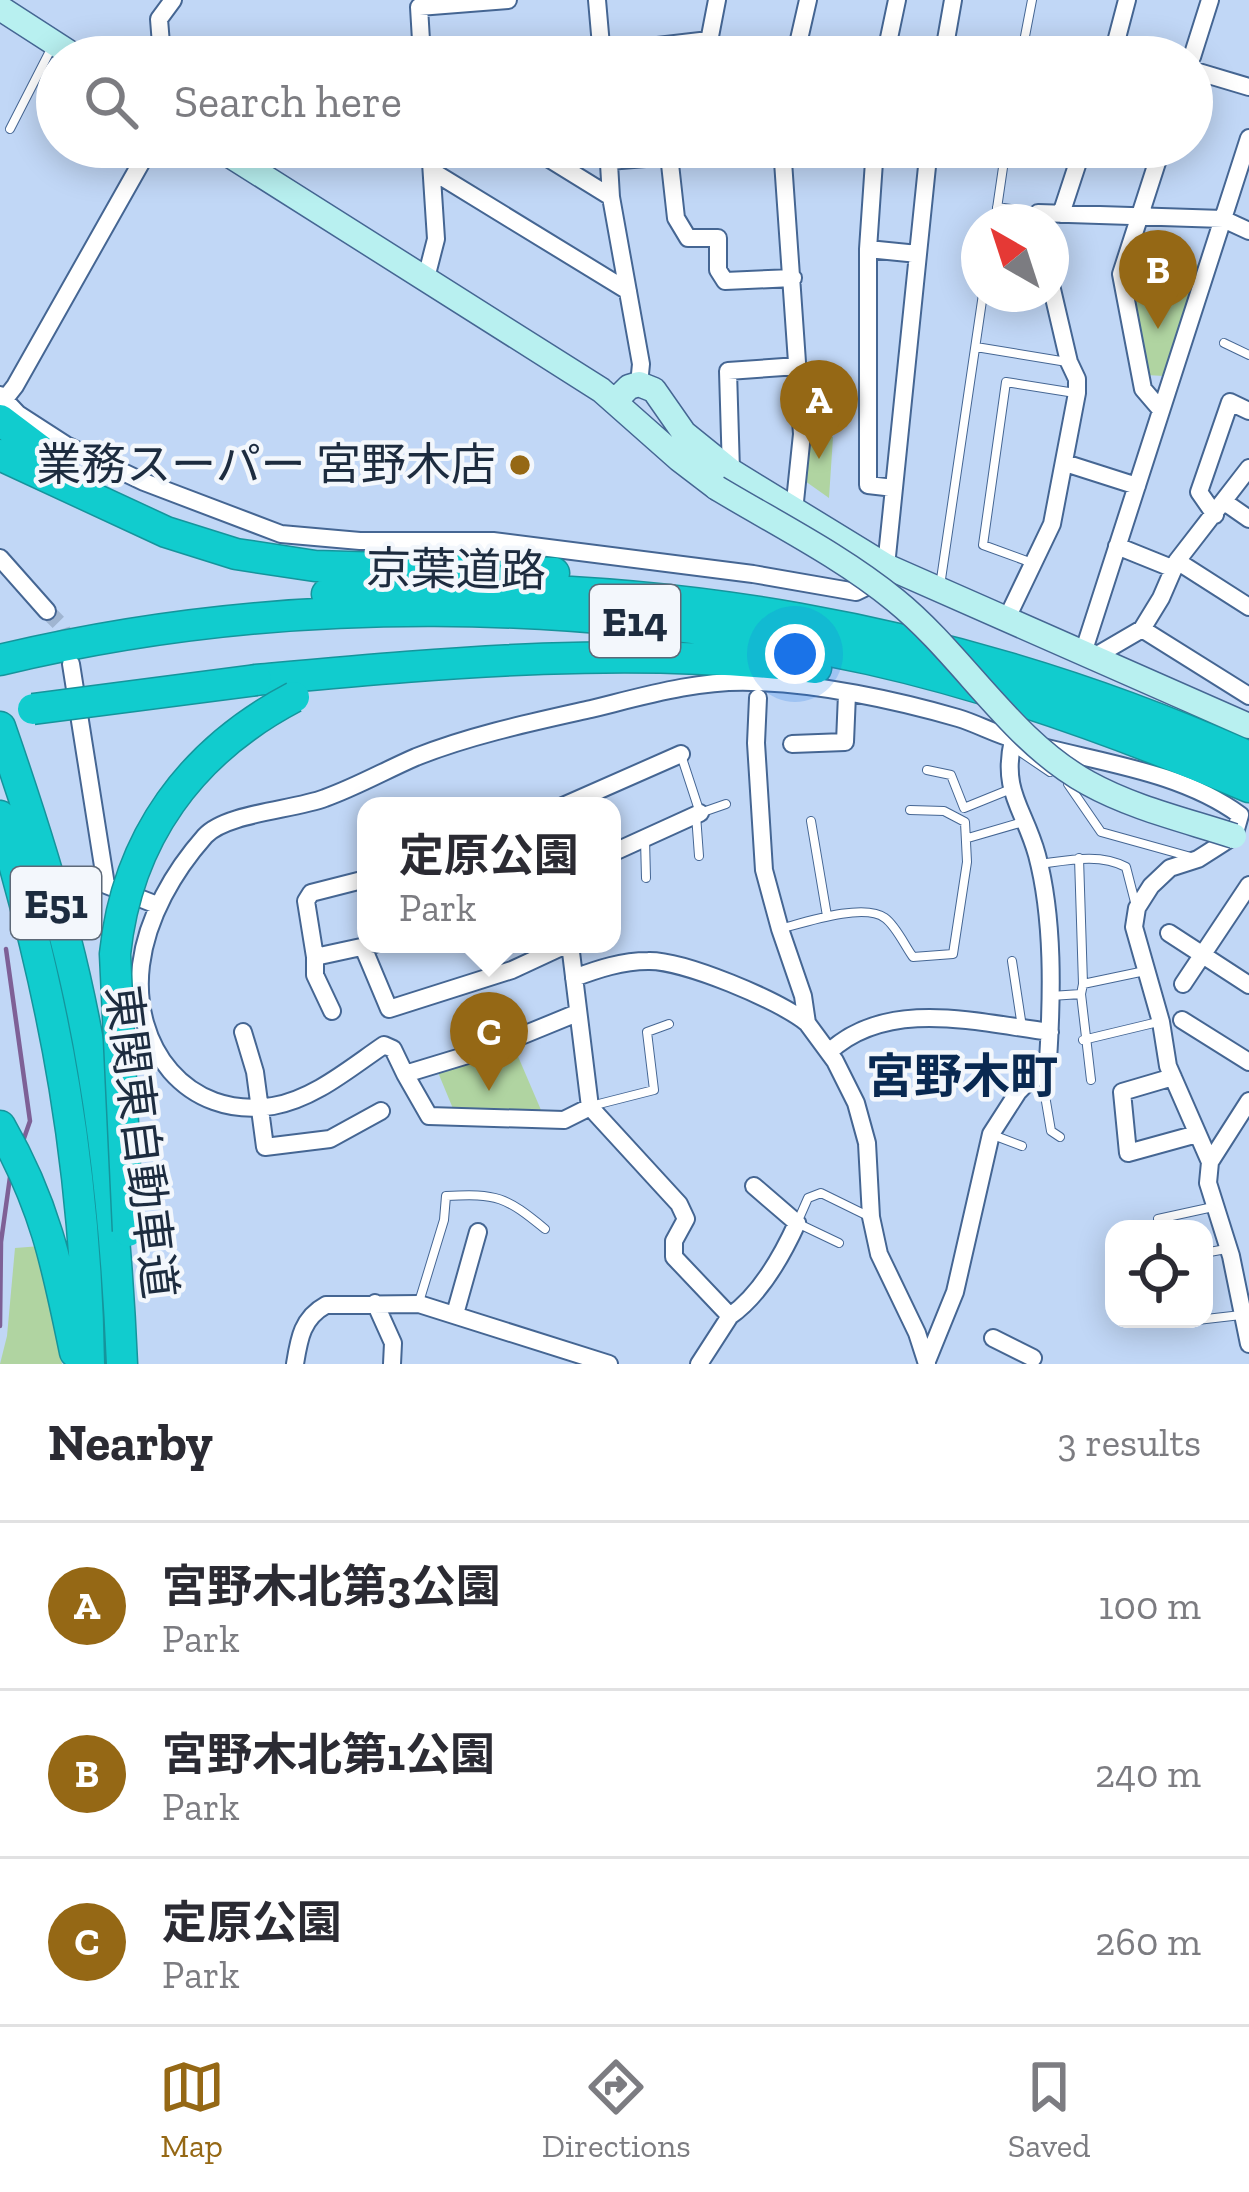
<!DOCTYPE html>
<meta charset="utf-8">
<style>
:root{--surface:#fff;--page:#f7f7f7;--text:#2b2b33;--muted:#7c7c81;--line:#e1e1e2;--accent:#956815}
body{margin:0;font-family:"Zilla Slab","Noto Sans JP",serif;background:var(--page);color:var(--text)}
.controls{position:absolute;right:36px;bottom:36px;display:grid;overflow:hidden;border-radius:24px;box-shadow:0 6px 30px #0003}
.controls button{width:108px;height:108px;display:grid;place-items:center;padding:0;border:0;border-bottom:3px solid var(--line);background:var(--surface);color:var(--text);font:60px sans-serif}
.compass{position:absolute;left:961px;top:204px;width:108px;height:108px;border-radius:50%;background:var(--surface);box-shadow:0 6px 30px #0003;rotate:321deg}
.you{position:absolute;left:795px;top:654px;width:42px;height:42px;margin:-30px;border:9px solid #fff;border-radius:50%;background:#1a73e8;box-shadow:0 0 0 18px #1a73e833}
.badge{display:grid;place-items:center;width:78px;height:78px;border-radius:50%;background:var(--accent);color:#fff;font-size:39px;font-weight:700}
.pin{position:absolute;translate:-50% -99px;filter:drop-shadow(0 3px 6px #0008)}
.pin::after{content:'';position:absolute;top:63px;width:42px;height:36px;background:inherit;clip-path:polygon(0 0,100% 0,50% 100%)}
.popup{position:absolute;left:357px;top:797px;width:264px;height:156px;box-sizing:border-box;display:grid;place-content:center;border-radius:24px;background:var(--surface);filter:drop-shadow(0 3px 9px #0005);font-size:39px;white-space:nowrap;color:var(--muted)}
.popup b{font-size:45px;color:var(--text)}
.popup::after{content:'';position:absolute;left:50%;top:100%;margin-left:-24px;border:24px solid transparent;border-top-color:var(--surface)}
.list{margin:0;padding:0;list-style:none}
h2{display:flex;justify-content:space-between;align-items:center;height:156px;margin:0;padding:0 48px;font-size:51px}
h2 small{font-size:39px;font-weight:400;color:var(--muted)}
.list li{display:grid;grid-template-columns:78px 1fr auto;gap:36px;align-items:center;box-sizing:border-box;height:168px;padding:0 48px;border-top:3px solid var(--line)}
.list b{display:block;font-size:45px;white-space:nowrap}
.list p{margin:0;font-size:39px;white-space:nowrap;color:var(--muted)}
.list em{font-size:39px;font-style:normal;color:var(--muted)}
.icon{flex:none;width:66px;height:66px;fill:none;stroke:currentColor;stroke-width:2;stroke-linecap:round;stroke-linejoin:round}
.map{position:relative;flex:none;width:1249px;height:1364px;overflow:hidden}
.search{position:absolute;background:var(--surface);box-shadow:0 6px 30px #0003;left:36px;right:36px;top:36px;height:132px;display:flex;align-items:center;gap:30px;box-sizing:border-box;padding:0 42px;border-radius:66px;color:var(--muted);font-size:45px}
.sheet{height:660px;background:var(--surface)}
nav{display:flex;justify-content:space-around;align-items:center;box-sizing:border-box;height:168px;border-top:3px solid var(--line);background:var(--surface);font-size:33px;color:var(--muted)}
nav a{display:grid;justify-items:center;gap:6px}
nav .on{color:var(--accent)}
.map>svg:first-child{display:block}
.green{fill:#b0d4a1}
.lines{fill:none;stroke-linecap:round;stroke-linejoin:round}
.stream{stroke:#7e6096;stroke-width:4.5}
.street-tunnel{stroke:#a0b5d1;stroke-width:16;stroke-dasharray:16 8;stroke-linecap:butt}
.lane-casing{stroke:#456693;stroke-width:10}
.street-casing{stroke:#456693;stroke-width:20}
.secondary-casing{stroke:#456693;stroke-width:27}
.highway-casing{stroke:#15949c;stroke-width:33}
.lane{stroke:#fff;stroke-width:8}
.street{stroke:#fff;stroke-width:16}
.secondary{stroke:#b8f0f0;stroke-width:24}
.highway{stroke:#11ccce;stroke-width:30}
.secondary-bridge-casing{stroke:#456693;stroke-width:27;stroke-linecap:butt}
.highway-bridge-casing{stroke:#15949c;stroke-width:33;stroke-linecap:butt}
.secondary-bridge{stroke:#b8f0f0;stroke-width:24}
.highway-bridge{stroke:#11ccce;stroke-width:30}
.poi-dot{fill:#956815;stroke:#f3f7fc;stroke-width:4.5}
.labels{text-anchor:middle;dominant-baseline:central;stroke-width:9;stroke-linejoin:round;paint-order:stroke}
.shield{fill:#f3f7fc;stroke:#5d6978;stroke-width:3}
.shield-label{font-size:42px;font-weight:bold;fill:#1d2c3f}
.poi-label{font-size:45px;fill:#1d2c3f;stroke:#f3f7fc;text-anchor:end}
.street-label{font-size:45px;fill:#1d2c3f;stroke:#f3f7fc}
.neighbourhood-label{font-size:48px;font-weight:bold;fill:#092951;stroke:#f3f7fc}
</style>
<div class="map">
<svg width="1249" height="1364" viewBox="0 0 1249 1364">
<rect width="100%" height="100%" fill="#c1d7f6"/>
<path class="green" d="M 1135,250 L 1199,265 L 1164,376 L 1146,375 L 1128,283 Z
M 807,437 L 833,437 L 829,498 L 805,481 Z
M 514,1047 L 544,1117 L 454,1111 L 437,1070 Z
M 41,1246 L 62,1364 L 0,1364 L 7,1336 L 15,1248 Z"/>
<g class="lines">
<path class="stream" d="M 6,949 L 30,1121 L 22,1144
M 0,1326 L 1,1242 L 10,1177"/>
<path class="street-tunnel" d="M 47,611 L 61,625 L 69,650"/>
<defs>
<path id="lane" d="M 1021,57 L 1032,0
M 10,129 L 53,45
M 997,207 L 1037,213
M 995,222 L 1006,147
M 1224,343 L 1249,355
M 976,347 L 1067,362
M 1035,564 L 983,545 L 1006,382 L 1075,393
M 940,586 L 983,294
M 1013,747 L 1050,772
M 681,755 L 700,813 L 726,804
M 927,770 L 951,775 L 964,808 L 1011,789
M 1068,784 L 1101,832 L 1191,857
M 696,815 L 699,856
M 811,821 L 827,916
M 968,838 L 1023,822
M 645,839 L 646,878
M 1040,864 C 1069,860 1100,853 1126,867 L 1136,906
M 780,929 C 803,923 864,902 885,918 C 896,926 905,946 913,957 L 953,954 L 967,862 L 965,822 L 944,811 L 910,810
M 1012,961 L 1022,1027
M 1083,984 L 1145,971
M 1081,994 L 1091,1080
M 1051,996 L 1081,994 L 1083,984 L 1079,858
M 1083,1040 L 1158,1022
M 1041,1072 L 1051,1131 L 1060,1137
M 591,1106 L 654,1090 L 647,1032 L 669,1024
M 993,1135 L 1022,1146
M 1158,1219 L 1213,1207
M 839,1243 L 797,1223 L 808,1198 L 821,1193 L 870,1217
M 1204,1253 L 1226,1249
M 419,1302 L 444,1220 L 446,1196 C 497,1193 506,1197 545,1229
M 1180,1322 L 1241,1315"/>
<path id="street" d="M 597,0 L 602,57
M 1115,46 L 1151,57
M 162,57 L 159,19 L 173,0
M 422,57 L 419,7 L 508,0
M 563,57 L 709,40
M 706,57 L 717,0
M 795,57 L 808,0
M 885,57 L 897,0
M 943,57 L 953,0
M 1112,57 L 1127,0
M 1192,57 L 1210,0
M 1192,70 L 1249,87
M 530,147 L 611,197
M 608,147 L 611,197 L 641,364 L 639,384
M 782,147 L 802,434 L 794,511
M 875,147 L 868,249 L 918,254
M 669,155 L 676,218 L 688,238 L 718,238 L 718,270 L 725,281 L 793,278
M 609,161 L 682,155 L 696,147
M 432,171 L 628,291
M 1061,214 L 1083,147
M 1038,222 L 1038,213 L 1223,219 L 1249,231
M 868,249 L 868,485 L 894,488
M 426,278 L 436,239 L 430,147
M 0,395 L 18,414 L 66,445 L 144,482 L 281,534 L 360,541 L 493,541 L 753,574 L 856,592 L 883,579 L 886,566 L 929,147
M 4,400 L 15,386 L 150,147
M 1161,410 L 1143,389 L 1121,274 L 1162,147
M 1065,463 L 1137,486
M 731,471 L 728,371 L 798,366
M 1226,503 L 1249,519
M 1215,515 L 1199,492 L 1230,402 L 1249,411
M 1117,546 L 1174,569
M 0,558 L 47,611
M 1177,561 L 1249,607
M 1007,618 L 1052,524 L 1077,393 L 1077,379 L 1069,362 L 1051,285
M 1142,629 L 1249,696
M 1083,653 L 1249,138
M 1094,657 L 1142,629 L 1161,598 L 1177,561 L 1249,468
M 71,664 L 106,885 L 157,905
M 758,698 L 756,743 L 764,870 L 780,929 L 803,996 L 807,1023 L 835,1061 L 856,1103 L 867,1143 L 871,1217 L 879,1254 L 917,1333 L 927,1364
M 792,744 L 845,742 L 847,694
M 563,806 L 681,754
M 612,853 L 700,813
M 366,879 L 311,893 L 306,901 L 315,957 L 375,944
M 1169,933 L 1249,985
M 570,944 L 590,1107 L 679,1204 L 686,1219 L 674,1241 L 674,1257 L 730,1316 L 699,1364
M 363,947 L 389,1009 L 512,970 L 568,944
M 315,957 L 315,975 L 332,1011
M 574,978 C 598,969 622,961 648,961 C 683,960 779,1000 807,1023
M 1183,984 L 1249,885
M 577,1013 L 494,1047 L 405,1074 L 393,1049 L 384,1045 C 350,1068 314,1099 273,1106 C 186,1120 131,1046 141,965 C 147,917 174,871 205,836 C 226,813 294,810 325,798 C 356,787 386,770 416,757 C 471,735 533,722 591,709 C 644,696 697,680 752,682 C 816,683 896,700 958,718 C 978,724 997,735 1017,740 C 1091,762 1177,769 1240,815 L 1234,836 L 1198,859 L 1170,868 L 1151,886 L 1137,908 L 1134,927 L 1161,1022 L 1168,1066 L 1210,1162 L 1208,1183 L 1231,1256 L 1249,1344
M 1182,1020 L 1249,1062
M 243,1032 L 255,1072 L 265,1147 L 330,1139 L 381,1111
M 829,1052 C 888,997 979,1023 1050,1032
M 405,1074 L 429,1116 L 564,1120 L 590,1107
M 1173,1077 L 1122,1092 L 1128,1153 L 1197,1134
M 1210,1162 L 1249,1101
M 375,1303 L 393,1343 L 392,1364
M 455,1314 L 478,1232
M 730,1316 C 760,1295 782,1256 797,1223 L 754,1186
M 993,1338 L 1033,1358
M 927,1361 L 955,1292 L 991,1134 L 1018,1092 L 1048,1061 C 1052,996 1054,919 1037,855 C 1024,808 1001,792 1013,740
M 295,1364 C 299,1339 302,1318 326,1305 L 419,1304 L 609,1364"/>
<path id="secondary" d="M 0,8 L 76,57
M 217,147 L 601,390 L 679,459 L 717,488
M 615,401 L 629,387 L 639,384 L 654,390 L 684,433 L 731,471 L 886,566 L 1249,726"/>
<path id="highway" d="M 0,420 L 57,463
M 0,455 L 166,532 L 236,554 L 315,566 L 554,573
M 327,594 C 641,571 962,628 1249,757
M 0,660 C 283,592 586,597 869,659 C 999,688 1127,735 1249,787
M 256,680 C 443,663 629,645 816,668
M 0,727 C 24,796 47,866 65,937 C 101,1075 116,1222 122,1364
M 0,816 C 56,1001 86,1170 89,1364
M 0,1126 C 45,1204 57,1264 75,1352"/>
</defs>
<use href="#lane" class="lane-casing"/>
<use href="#street" class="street-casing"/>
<use href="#secondary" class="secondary-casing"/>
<use href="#highway" class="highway-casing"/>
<use href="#lane" class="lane"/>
<use href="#street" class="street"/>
<use href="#secondary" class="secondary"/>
<use href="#highway" class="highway"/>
<defs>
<path id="secondary-bridge" d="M 717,488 C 777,524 841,556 895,600 C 963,655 1010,740 1088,783 C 1133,808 1185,820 1234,836"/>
<path id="highway-bridge" d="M 33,709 L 256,680
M 128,1231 L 115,954 C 127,838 191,751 294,697"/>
</defs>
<use href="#secondary-bridge" class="secondary-bridge-casing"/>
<use href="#highway-bridge" class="highway-bridge-casing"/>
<use href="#secondary-bridge" class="secondary-bridge"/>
<use href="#highway-bridge" class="highway-bridge"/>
</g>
<circle class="poi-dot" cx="520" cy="465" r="12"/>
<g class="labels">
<g class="shield">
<rect x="590" y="585" width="90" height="72" rx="9"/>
<rect x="11" y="867" width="90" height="72" rx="9"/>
</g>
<g class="shield-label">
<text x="635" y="621">E14</text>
<text x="56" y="903">E51</text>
</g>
<g class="poi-label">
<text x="496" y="465">業務スーパー 宮野木店</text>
</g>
<g class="street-label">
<text transform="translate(456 570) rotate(1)">京葉道路</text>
<text transform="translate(141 1142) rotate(83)">東関東自動車道</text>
</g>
<g class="neighbourhood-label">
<text x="962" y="1076">宮野木町</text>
</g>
</g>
</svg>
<div class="controls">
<button><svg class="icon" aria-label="locate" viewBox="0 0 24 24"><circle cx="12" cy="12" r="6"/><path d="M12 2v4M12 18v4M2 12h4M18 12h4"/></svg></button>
</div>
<svg class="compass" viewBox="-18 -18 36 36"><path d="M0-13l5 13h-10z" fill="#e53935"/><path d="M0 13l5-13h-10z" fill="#7c7c81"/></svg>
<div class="you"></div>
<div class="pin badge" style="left:819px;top:459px">A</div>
<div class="pin badge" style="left:1158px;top:329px">B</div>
<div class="pin badge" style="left:489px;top:1091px">C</div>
<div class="popup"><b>定原公園</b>Park</div>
<div class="search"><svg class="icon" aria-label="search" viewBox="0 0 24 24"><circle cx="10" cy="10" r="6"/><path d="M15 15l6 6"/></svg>Search here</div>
</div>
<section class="sheet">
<h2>Nearby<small>3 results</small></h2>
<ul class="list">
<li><span class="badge">A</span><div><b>宮野木北第3公園</b><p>Park</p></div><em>100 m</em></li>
<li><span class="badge">B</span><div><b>宮野木北第1公園</b><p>Park</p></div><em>240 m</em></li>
<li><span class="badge">C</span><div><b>定原公園</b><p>Park</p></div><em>260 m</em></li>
</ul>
</section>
<nav>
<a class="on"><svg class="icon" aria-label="map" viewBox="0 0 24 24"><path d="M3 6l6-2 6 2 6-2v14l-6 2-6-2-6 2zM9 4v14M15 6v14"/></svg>Map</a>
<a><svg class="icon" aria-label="directions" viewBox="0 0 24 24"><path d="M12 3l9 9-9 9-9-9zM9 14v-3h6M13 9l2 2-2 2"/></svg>Directions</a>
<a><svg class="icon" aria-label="saved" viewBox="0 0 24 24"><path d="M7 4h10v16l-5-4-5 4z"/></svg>Saved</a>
</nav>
